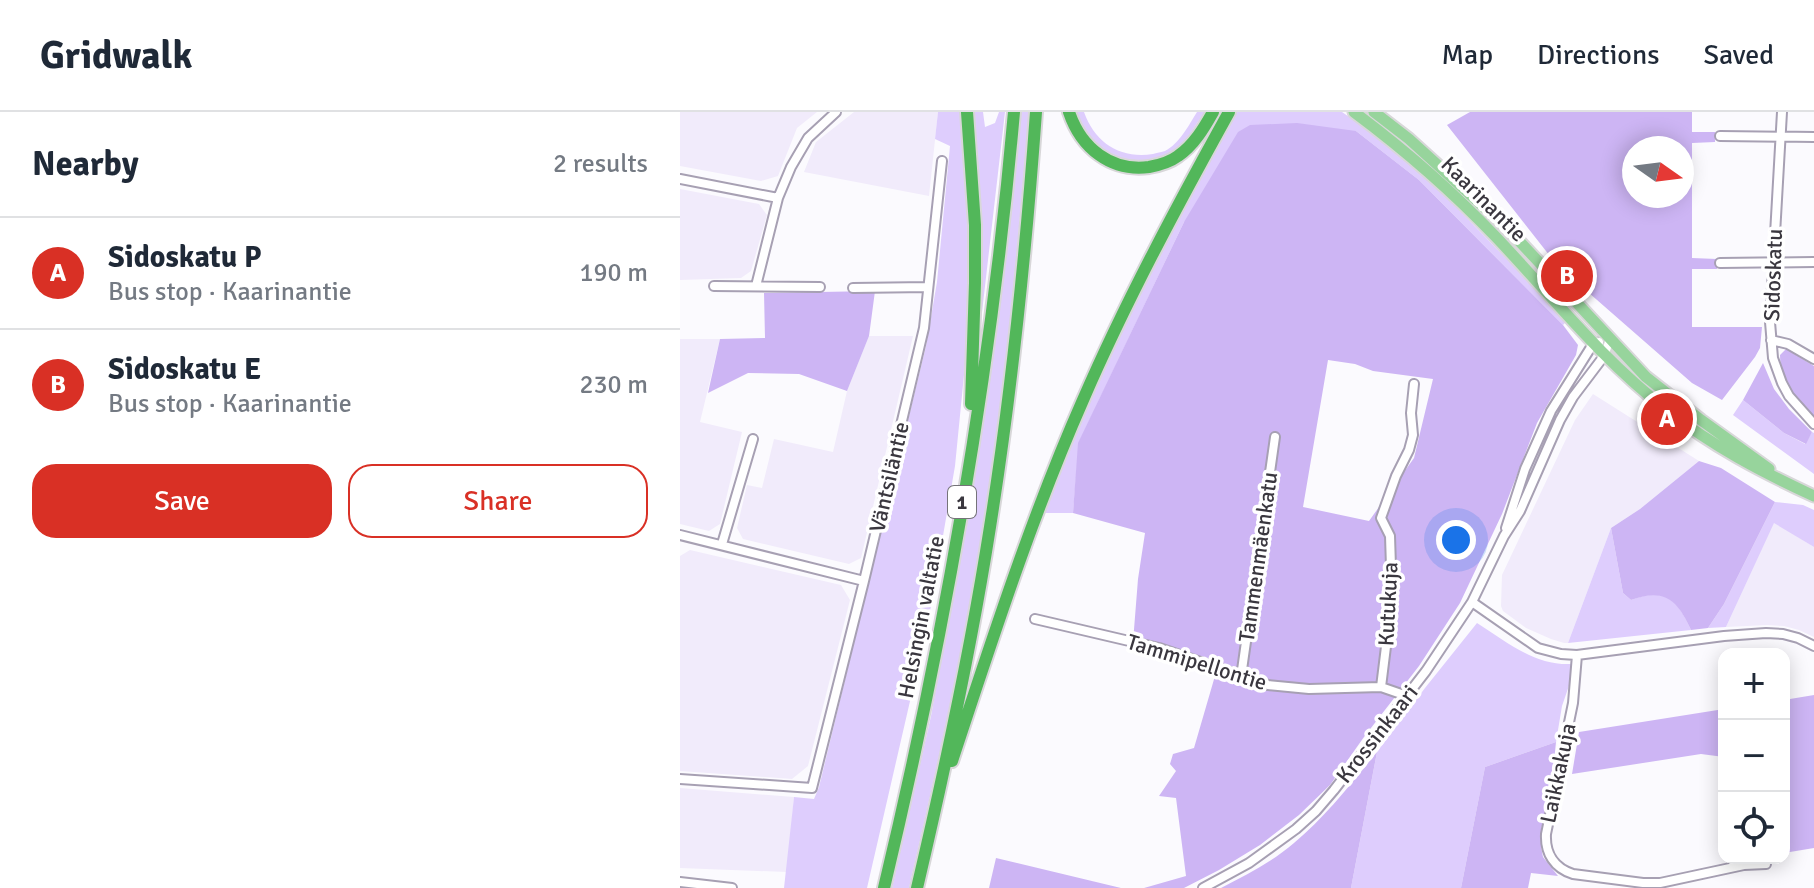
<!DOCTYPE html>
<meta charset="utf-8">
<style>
:root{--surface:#fff;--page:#f2f2f3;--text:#1f2937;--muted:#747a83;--line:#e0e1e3;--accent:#d93025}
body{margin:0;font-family:Signika,sans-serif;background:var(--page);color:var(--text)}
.controls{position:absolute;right:24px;bottom:24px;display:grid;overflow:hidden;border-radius:16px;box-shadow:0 4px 20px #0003}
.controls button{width:72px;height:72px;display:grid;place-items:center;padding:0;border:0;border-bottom:2px solid var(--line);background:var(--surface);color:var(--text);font:40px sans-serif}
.compass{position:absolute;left:942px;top:24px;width:72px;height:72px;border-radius:50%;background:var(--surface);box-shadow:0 4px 20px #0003;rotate:104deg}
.you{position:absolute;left:776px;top:428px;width:28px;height:28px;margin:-20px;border:6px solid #fff;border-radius:50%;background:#1a73e8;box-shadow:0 0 0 12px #1a73e833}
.badge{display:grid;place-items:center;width:52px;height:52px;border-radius:50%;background:var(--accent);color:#fff;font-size:26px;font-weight:700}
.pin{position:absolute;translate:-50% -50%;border:4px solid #fff;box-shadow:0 2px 8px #0006}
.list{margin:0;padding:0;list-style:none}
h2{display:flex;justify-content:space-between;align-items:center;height:104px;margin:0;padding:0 32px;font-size:34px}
h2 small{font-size:26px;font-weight:400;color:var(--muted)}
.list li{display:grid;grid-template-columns:52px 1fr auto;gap:24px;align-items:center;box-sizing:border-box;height:112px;padding:0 32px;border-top:2px solid var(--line)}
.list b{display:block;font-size:30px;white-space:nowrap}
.list p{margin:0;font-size:26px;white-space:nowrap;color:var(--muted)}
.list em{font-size:26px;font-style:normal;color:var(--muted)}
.actions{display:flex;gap:16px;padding:24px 32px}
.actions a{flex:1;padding:18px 0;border:2px solid var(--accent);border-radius:24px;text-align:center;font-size:28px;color:var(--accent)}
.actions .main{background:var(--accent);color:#fff}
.icon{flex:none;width:44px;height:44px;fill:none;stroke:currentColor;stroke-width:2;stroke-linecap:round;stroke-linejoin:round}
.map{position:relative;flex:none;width:1134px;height:776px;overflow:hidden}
header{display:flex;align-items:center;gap:48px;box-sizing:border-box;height:112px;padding:0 40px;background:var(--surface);border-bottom:2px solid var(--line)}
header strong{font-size:38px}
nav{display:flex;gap:44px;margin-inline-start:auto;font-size:28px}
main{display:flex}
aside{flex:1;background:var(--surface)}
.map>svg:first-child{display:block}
.built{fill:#f1ebfb}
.green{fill:#decdfd}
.forest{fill:#cdb5f4;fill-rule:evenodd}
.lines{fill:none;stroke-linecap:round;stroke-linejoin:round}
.minor-casing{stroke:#a7a0b3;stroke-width:12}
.major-casing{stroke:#d8d7d9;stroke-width:15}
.highway-casing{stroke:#d8d7d9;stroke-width:16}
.minor{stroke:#fff;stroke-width:8}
.major{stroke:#97d49c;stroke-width:11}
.highway{stroke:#52b75a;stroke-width:12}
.labels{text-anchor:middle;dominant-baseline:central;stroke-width:7;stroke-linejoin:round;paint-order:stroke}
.shield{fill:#fff;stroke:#757379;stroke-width:2}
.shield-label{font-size:20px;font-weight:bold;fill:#3a373f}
.street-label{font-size:22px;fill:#3a373f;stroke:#fff}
</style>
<header>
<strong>Gridwalk</strong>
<nav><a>Map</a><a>Directions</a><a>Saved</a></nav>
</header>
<main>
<aside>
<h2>Nearby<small>2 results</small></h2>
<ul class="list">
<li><span class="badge">A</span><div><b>Sidoskatu P</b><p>Bus stop · Kaarinantie</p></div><em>190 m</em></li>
<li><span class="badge">B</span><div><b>Sidoskatu E</b><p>Bus stop · Kaarinantie</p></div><em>230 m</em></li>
</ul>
<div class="actions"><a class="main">Save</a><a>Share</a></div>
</aside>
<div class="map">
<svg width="1134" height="776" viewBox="0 0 1134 776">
<rect width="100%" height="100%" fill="#fbfafe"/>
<path class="built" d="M 0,0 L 137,0 L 117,16 L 98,64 L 81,69 L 0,54 Z
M 174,0 L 258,0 L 249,84 L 124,60 L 136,30 Z
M 0,77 L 79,92 L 87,103 L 71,159 L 61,166 L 0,168 Z
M 189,224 L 233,224 L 181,446 L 169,452 L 63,427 L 57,416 L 67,373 L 82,376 L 94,327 L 153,340 L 167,279 Z
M 0,227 L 40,227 L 20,310 L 62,320 L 40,412 L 29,419 L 0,412 Z
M 913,282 L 1019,349 L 960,397 L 931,416 L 888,531 L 884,531 L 871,527 L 846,516 L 823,499 L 821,494 L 822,463 L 895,308 Z
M 1094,410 L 1134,435 L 1134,525 L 1119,518 L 1104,514 L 1087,513 L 1046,515 Z
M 10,438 L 161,473 L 170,488 L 128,654 L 112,667 L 0,659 L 0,444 Z
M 0,676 L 114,685 L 107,760 L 0,756 Z"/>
<path class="green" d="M 258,0 L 281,0 L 287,84 L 291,192 L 275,354 L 248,511 L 187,776 L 104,776 L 114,685 L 134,687 L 139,675 L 246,234 L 257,170 L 270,34 L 255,27 Z
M 292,0 L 303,0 L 305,15 L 315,11 L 319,0 L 325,0 L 301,209 L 298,208 Z
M 340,0 L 349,0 C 338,130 327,261 307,391 C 287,521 259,648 229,776 L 212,776 L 251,604 L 289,389 L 325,139 Z
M 396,0 L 404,0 C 415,31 440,47 473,42 C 476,41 482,40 485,39 C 499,32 509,13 517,0 L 525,0 C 515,13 507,30 494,40 C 455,70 411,40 396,0 Z
M 557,0 L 662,0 L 684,15 L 745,63 L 887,209 L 883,213 L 739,68 L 676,19 L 504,110 L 399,330 L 393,401 L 365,401 C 418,262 483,129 557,0 Z
M 1063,288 L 1104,321 L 1125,332 L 1132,320 L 1134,321 L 1134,362 L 1053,303 Z
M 1095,390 L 1123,393 L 1134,398 L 1134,435 L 1094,411 L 1046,515 L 1028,516 L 1044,492 Z
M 931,416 L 943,481 L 951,488 C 985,475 997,487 1011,518 L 888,531 Z
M 797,511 C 827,530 855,554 892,552 L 892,565 L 882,594 L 876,630 L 805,655 L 781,776 L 671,776 L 697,640 L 745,576 Z"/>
<path class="forest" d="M 790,0 L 1012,0 L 1012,20 L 1035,20 L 1035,30 L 1012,31 L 1012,146 L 1037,147 L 1037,157 L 1012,157 L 1012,215 L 1082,215 L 1080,236 L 1075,245 L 1042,288 L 1012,271 L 877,153 L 767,13 ZM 954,36 L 1002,36 L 1002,84 L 954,84 Z
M 617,11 L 676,19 L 739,68 L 883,213 L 898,233 L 896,243 L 857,311 L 822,402 L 780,491 L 739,554 L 684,625 L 650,673 L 619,703 L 580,733 L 539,758 L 504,776 L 464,776 L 506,764 L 496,686 L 479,684 L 496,659 L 490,652 L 493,642 L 514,636 L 537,557 L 453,530 L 458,467 L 465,421 L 393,401 L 398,331 L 504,110 L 558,20 L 570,13 ZM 648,248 L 675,252 L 693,259 L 753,267 L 734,346 L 689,409 L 623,395 Z
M 195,179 L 189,224 L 167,279 L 119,262 L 68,261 L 28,281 L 40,227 L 85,226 L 84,181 Z
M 1106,237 L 1134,254 L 1134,307 C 1116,290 1100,269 1100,243 Z
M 1083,251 L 1094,277 L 1109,297 L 1132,320 L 1126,332 L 1104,321 L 1063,288 Z
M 1019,349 L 1041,356 L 1095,390 L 1044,492 L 1028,516 L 1011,518 C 997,487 984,476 951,488 L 943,481 L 931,416 L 960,397 Z
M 1134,583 L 1134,736 L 1104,741 L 1104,588 Z
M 1044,597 L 1044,645 L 1021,642 L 892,662 L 899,620 Z
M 876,630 L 872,669 L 861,718 L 861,735 L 863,745 L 878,764 L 851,761 L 848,776 L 781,776 L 805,655 Z
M 697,640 L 671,776 L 541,776 C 566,763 592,750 614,731 C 646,704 671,672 697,640 Z
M 316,746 L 441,776 L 309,776 Z"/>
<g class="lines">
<defs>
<path id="minor" d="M 1102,0 L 1090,210 L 1093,246 L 1102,271 L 1109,284 L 1134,312
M 1040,24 L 1134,25
M 0,67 L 98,86 L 111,55 L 128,26 L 156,0
M 1040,151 L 1134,150
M 34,174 L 140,175
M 76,174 L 98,86
M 173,176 L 248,175
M 1091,228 L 1108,232 L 1134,247
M 826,416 L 845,357 L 871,299 L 913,232 L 919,230
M 0,423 L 184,469
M 42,432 L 73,327
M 792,490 L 858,536 L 881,542 L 897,543 L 1044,524 L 1086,521 L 1103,522 L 1118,526 L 1134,534
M 355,507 L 479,536 L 588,573 L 629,577 L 701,575 L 727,584
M 897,543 L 893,591 L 866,722 C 865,741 874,756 893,762 L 963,771 L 980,771 L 1064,753 L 1086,752
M 561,565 L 595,325
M 701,575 L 712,486 L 710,424 L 701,406 L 716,364 L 729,338 L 733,323 L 731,301 L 734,272
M 0,667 L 132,676 L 184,469 L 244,216 L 262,49
M 0,770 L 52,776
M 523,776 L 569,751 L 616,717 L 636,699 L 654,678 L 746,559 L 792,490 L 824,424 L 840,399 L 880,308 L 893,285 L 924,244 L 930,227"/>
<path id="major" d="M 674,0 C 725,38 772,79 816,125 C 872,184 922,248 987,298 C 1032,334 1082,360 1134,384
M 694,0 L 729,27 L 827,116 L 966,265 L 1021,308 L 1089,357"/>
<path id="highway" d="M 287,0 L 295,113 L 295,171 L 291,292
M 389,0 C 401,36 431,60 469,55 C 480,53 490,50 498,44 C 514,33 524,16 533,0
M 272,649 C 312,528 351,406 403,288 C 446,189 497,94 549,0
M 204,776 C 265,521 311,261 334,0
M 237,776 C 265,657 291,536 310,415 C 332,277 346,139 356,0"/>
</defs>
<use href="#minor" class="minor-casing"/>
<use href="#major" class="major-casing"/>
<use href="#highway" class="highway-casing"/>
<use href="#minor" class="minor"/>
<use href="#major" class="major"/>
<use href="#highway" class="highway"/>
</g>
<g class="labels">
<rect class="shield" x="268" y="374" width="28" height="32" rx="6"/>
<g class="shield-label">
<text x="282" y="390">1</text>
</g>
<g class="street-label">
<text transform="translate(804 87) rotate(45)">Kaarinantie</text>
<text transform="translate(1093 163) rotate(-88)">Sidoskatu</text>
<text transform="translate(209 365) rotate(-77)">Väntsiläntie</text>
<text transform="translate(578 445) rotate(-82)">Tammenmäenkatu</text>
<text transform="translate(708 492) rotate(-87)">Kutukuja</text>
<text transform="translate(241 505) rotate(-79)">Helsingin valtatie</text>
<text transform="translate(517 550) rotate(17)">Tammipellontie</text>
<text transform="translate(697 622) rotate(-52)">Krossinkaari</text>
<text transform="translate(878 661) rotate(-78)">Laikkakuja</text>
</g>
</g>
</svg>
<div class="controls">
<button>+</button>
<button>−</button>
<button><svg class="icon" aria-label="locate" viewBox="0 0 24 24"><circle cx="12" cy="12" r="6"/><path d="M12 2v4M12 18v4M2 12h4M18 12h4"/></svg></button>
</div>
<svg class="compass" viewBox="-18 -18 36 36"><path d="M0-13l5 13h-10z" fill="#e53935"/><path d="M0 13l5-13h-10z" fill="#747a83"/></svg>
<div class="you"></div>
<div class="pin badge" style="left:987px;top:307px">A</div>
<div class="pin badge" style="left:887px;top:164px">B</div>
</div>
</main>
